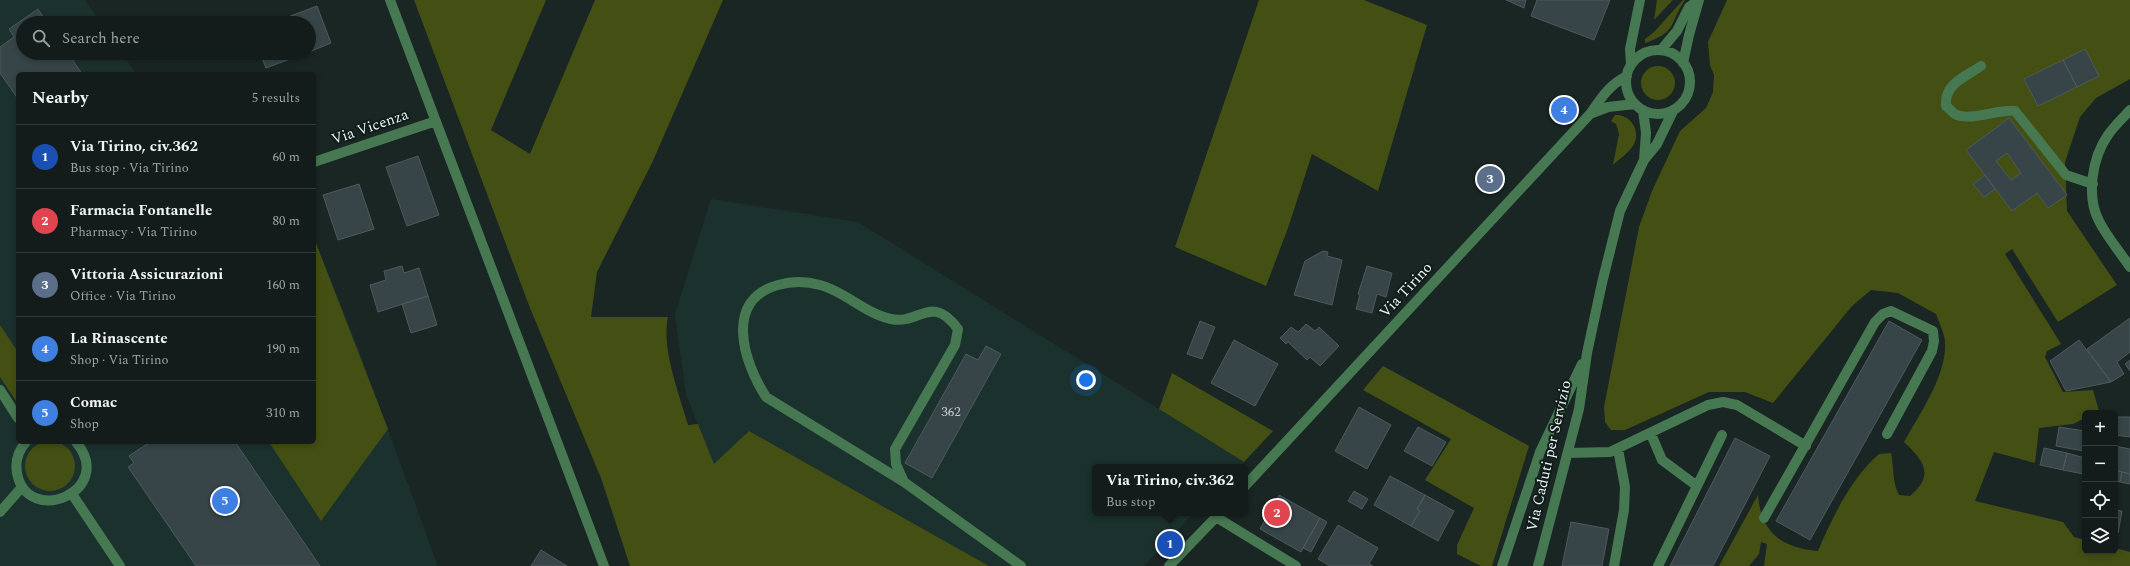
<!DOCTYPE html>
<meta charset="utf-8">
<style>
:root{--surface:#131c1b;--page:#202928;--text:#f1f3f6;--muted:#9da1a3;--line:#323a3a;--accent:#fb87e6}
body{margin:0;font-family:Spectral,serif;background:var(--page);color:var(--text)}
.controls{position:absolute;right:12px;bottom:12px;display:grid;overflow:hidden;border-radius:6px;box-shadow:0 2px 6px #0003}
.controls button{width:36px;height:36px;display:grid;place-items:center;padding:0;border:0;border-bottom:1px solid var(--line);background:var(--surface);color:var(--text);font:20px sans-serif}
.you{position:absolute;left:1086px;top:380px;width:14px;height:14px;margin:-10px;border:3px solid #fff;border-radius:50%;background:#1a73e8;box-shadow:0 0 0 6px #1a73e833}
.badge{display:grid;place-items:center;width:26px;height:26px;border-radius:50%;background:var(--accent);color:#fff;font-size:13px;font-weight:700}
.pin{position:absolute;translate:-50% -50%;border:2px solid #fff;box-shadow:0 1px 4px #0006}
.popup{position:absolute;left:1092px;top:464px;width:156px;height:52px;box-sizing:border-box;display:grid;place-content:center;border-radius:6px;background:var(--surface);filter:drop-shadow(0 1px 3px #0005);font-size:13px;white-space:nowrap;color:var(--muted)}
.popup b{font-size:15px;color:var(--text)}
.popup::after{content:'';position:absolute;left:50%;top:100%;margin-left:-8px;border:8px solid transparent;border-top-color:var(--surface)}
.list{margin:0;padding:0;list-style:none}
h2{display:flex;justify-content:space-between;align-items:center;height:52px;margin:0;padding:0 16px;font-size:17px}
h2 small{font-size:13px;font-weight:400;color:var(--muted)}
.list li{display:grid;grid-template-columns:26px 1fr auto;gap:12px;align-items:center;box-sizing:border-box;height:64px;padding:0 16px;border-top:1px solid var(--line)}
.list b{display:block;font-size:15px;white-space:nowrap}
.list p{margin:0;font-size:13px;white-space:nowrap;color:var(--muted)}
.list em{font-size:13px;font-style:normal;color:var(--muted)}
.icon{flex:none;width:22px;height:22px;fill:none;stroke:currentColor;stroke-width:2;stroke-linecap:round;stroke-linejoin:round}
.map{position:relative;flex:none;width:2130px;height:566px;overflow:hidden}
.search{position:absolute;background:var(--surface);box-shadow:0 2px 6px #0003;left:16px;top:16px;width:300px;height:44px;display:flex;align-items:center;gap:10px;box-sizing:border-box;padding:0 14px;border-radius:22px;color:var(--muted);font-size:15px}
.panel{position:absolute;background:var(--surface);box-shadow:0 2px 6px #0003;left:16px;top:72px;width:300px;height:372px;border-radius:6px}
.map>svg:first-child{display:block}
.built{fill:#1b312d}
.green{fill:#444f13}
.building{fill:#374548;stroke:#4c5a5d;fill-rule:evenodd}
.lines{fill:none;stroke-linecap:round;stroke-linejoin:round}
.minor{stroke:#467852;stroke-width:10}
.labels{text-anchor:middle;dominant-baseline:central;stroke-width:4;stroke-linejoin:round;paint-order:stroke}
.number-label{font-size:13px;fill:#bfc8c8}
.street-label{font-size:15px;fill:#ecf4f2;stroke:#101d1a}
</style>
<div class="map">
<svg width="2130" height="566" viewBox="0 0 2130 566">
<rect width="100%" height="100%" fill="#192624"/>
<path class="built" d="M 0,0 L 85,0 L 101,23 L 23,23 L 23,53 L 122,53 L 136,74 L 18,74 L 18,442 L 314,442 L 314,238 L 358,348 L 438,566 L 0,566 Z
M 711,199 L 858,222 L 1244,462 L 1239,467 L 1095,467 L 1095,513 L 1194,513 L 1144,566 L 989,566 L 749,431 L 714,465 L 686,395 L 675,314 Z"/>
<path class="green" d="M 414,0 L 546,0 L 491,130 L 530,154 L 595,0 L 723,0 L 652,163 L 597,272 L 591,317 L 668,317 C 661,349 679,393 688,425 L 698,424 L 714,464 L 749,431 L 989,566 L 630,566 L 601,478 L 530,308 Z
M 1259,0 L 1364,0 L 1427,25 L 1378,191 L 1312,154 L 1288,228 L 1266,286 L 1175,247 Z
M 1657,0 L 1673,0 L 1654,20 Z
M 1683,0 L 1685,0 C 1669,24 1677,32 1645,43 L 1645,39 L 1654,32 Z
M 1727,0 L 2130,0 L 2130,79 L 2096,98 L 2080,117 L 2065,162 L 2067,211 L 2117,285 L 2058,322 L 2012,249 L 2005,254 L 2061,344 L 2047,351 L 2045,357 L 2063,392 L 2093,390 L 2099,411 L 2085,413 L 2085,418 L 2073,424 L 2039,428 L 2035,463 L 1994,452 L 1975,501 L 2063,522 L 2074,537 L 2085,540 L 2085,551 L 2115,551 L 2115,548 L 2130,552 L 2130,566 L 1764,566 L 1767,544 L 1761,542 L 1759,554 L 1749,566 L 1719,566 L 1758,495 C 1761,533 1782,548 1818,551 C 1832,518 1851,478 1879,454 L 1891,453 C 1894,467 1892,482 1899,495 L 1910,496 C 1935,475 1924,461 1904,442 C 1919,415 1947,375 1945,343 C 1945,334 1939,323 1936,314 L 1898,293 L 1871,290 L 1852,306 L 1773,403 L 1745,392 L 1709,392 L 1625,430 L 1611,430 L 1605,422 L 1604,407 L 1639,227 L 1652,191 L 1680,131 L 1706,108 L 1713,92 L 1714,75 L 1710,65 L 1708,42 Z
M1641 83a17 17 0 1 1 34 0a17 17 0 1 1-34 0Z
M 1615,115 C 1630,114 1641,130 1634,144 C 1630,152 1620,158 1613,165 L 1619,134 L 1616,124 L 1611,121 Z
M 314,238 L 388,429 L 321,521 L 269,442 L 314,442 Z
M 0,325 L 18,352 L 18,404 L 0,377 Z
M 1383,366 L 1529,446 L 1492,566 L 1481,566 L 1457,554 L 1457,545 L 1474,508 L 1425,480 L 1451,439 L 1363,390 Z
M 1172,373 L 1273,431 L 1244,462 L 1159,409 Z
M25 466a25 25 0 1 1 50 0a25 25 0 1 1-50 0Z"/>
<path class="building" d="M 1506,0 L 1526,0 L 1524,8 Z
M 1537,0 L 1610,0 L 1594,40 L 1531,16 Z
M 317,6 L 331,43 L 309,52 L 309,23 L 272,23 Z
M 38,9 L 47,23 L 23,23 L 23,53 L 68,53 L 82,74 L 18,74 L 18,99 L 0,73 L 0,47 L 14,37 L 9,29 Z
M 2085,49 L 2099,76 L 2077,87 L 2063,60 Z
M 260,53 L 306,53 L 266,68 Z
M 2063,60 L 2077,87 L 2038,106 L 2024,79 Z
M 2009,118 L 2067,195 L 2048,208 L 2037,193 L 2012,211 L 1966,150 ZM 2007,153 L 2021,173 L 2011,180 L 1996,161 Z
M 418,156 L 439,215 L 407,226 L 386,167 Z
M 1985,175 L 1995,189 L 1984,197 L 1973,184 Z
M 359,184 L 374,229 L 338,240 L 323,195 Z
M 1323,251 L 1328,252 L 1327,256 L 1342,260 L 1332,305 L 1294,295 L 1305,261 Z
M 402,266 L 404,273 L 419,268 L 428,296 L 378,312 L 370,285 L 386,280 L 384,271 Z
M 1367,266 L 1392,273 L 1386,297 L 1377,294 L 1372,313 L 1356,309 L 1360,295 L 1358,294 Z
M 428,296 L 437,325 L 411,333 L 402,304 Z
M 2130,318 L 2130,352 L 2117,362 L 2124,374 L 2111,382 L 2087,349 Z
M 1200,321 L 1215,327 L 1202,359 L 1187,354 Z
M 1889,321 L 1922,340 L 1810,540 L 1776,521 Z
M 1306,324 L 1315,331 L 1319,327 L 1339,346 L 1320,366 L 1310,357 L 1307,360 L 1288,342 L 1286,344 L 1280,338 L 1291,327 L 1298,332 Z
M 1234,340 L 1278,364 L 1255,406 L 1211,383 Z
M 2079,340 L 2111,382 L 2066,391 L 2050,361 Z
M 986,346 L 1001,354 L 932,478 L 905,463 L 966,354 L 978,360 Z
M 2130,360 L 2130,371 L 2125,364 Z
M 1359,407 L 1391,425 L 1367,469 L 1335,451 Z
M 2115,417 L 2130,417 L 2130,437 L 2115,435 Z
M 1418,427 L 1446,442 L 1432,466 L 1404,451 Z
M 2059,427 L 2085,431 L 2084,451 L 2056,446 Z
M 1735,438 L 1770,456 L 1713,566 L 1670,566 Z
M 150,442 L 235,442 L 320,566 L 196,566 L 128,467 L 134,463 L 129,456 Z
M 2115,446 L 2130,449 L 2130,474 L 2115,470 Z
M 2044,448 L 2067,453 L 2063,470 L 2040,465 Z
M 2067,453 L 2085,458 L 2084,474 L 2063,470 Z
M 2115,470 L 2122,472 L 2120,482 L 2115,481 Z
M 2122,472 L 2130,474 L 2130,484 L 2120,482 Z
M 1390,476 L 1425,495 L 1417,509 L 1420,511 L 1411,526 L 1374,505 Z
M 1354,491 L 1368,499 L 1362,509 L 1348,501 Z
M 1279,495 L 1320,518 L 1301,552 L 1260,529 Z
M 1425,495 L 1454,511 L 1438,541 L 1411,526 L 1420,511 L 1417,509 Z
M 2115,510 L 2122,511 L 2118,533 L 2115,532 Z
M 1320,518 L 1327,522 L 1311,552 L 1303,548 Z
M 1571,522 L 1609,529 L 1602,566 L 1562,566 Z
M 1338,525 L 1378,548 L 1369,564 L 1373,566 L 1330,566 L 1318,559 Z
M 541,550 L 567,566 L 531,566 Z"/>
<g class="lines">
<path class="minor" d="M 390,0 L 604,566
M 1661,50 L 1677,31 L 1689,7 L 1699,0
M1626 82a32 32 0 1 1 64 0a32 32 0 1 1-64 0Z
M 1683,63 L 1689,35 L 1699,0
M 1631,65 L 1630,49 L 1640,0
M 1981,66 C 1965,77 1944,84 1946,106 C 1949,108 1952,112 1955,114 C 1969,122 1998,109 2015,111 L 2066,175 L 2093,184
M 1643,110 L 1646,133 L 1644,160
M 2130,110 C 2123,118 2114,126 2108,135 C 2092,158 2086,196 2099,221 C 2107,237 2120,252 2130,267
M 1590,114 L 1608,107 L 1635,104
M 314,162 L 436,121
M 0,390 L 18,418
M 1651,434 L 1662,460 L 1697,486
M 26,442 C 18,451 15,461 17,473 C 27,528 117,491 76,442
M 1568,453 L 1610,452 L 1708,405 L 1723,402 L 1737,405 L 1806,446
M 904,482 L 896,464 L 895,449 L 955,345 L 958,329 C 931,293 920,325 891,319 C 866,314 844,291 820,285 C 805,281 792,281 778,285 C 723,300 744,363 766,397 L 904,482 L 1021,566
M 1245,486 L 1590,114 C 1601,98 1609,85 1627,76
M 72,494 L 120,566
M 0,512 L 22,487
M 1216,517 L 1296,566
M 1764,518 L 1875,322 L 1883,314 L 1891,311 L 1933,331 L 1934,341 L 1932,351 L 1887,434
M 1169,566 L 1220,513
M 1502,566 L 1540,452 L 1582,364
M 1538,566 L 1579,409 L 1587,353 L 1602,283 L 1620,211 L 1644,160 L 1657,144 L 1673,111
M 1614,566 L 1624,510 L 1625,487 L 1618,449
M 1658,566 L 1722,435"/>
</g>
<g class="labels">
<g class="number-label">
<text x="951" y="412">362</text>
</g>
<g class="street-label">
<text transform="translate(370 127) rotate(-19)">Via Vicenza</text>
<text transform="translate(1406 290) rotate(-47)">Via Tirino</text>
<text transform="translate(1549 456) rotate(-77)">Via Caduti per Servizio</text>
</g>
</g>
</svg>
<div class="controls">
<button>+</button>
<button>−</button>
<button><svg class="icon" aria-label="locate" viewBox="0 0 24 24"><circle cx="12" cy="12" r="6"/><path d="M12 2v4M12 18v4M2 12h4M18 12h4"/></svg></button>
<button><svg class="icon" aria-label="layers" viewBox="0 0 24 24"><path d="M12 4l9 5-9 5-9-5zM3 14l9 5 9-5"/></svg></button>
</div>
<div class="you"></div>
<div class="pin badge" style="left:1170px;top:544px;background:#1a4fb4">1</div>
<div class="popup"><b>Via Tirino, civ.362</b>Bus stop</div>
<div class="pin badge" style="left:1277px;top:513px;background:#e0444e">2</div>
<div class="pin badge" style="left:1490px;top:179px;background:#5c6f8a">3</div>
<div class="pin badge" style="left:1564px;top:110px;background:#3f7fe0">4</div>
<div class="pin badge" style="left:225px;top:501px;background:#3f7fe0">5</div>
<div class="search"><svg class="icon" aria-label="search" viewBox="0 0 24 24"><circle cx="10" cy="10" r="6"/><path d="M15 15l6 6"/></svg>Search here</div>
<section class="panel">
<h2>Nearby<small>5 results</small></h2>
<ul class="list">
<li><span class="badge" style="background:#1a4fb4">1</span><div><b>Via Tirino, civ.362</b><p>Bus stop · Via Tirino</p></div><em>60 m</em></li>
<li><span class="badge" style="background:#e0444e">2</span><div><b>Farmacia Fontanelle</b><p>Pharmacy · Via Tirino</p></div><em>80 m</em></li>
<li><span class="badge" style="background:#5c6f8a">3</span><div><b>Vittoria Assicurazioni</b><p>Office · Via Tirino</p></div><em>160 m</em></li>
<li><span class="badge" style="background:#3f7fe0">4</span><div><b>La Rinascente</b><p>Shop · Via Tirino</p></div><em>190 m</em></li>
<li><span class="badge" style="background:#3f7fe0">5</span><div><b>Comac</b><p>Shop</p></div><em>310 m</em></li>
</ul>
</section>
</div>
